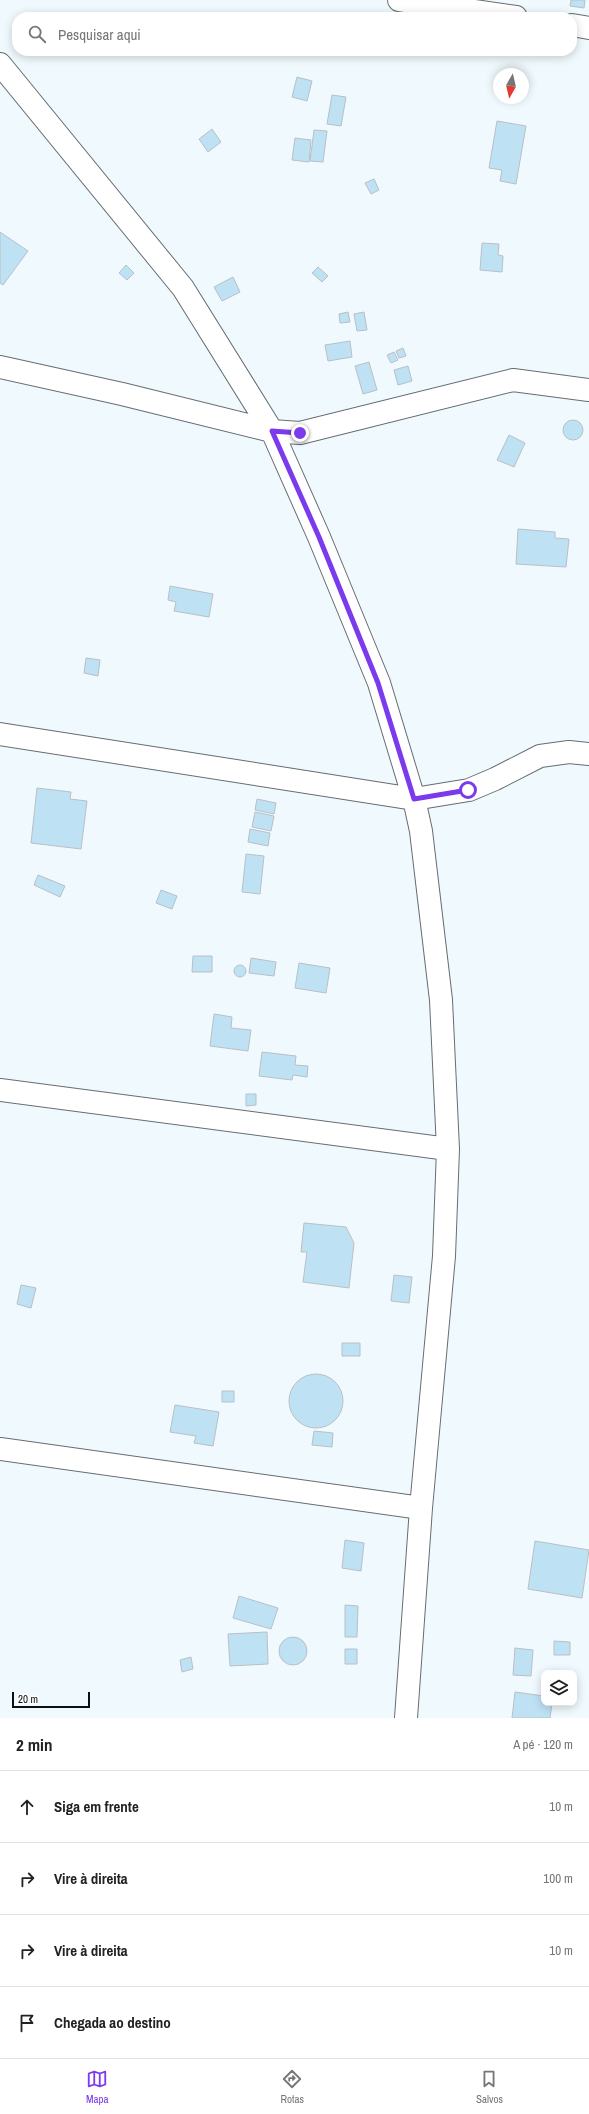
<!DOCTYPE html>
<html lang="pt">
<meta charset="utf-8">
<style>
:root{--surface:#fff;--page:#f6f6f6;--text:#222;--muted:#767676;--line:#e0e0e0;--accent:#7c3aed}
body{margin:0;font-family:"Archivo Narrow",sans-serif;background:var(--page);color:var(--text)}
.controls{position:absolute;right:12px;bottom:12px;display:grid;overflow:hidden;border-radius:8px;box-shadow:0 2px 10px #0003}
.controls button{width:36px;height:36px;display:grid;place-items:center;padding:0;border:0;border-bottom:1px solid var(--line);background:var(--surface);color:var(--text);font:20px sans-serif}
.compass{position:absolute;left:493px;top:68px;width:36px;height:36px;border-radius:50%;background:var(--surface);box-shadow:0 2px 10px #0003;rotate:188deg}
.scale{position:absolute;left:12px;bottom:10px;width:78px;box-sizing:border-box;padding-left:4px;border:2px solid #0d1012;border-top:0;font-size:11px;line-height:14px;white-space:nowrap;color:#0d1012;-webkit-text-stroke:3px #fff;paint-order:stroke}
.stop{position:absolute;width:12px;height:12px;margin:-9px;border:3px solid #7c3aed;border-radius:50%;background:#fff}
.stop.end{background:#7c3aed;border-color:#fff;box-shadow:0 1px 4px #0008}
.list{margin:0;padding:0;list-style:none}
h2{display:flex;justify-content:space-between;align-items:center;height:52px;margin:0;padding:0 16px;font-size:17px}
h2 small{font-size:13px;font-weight:400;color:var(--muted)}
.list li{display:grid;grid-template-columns:26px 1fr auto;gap:12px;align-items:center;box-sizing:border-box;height:72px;padding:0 16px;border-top:1px solid var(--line)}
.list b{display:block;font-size:15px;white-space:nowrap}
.list em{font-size:13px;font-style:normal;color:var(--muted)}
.icon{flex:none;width:22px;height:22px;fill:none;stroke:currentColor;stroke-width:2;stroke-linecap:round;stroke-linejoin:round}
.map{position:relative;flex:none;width:589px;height:1718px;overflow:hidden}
.search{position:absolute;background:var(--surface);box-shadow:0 2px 10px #0003;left:12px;right:12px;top:12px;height:44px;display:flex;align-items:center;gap:10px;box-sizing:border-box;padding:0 14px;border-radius:16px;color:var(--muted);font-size:15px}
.sheet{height:340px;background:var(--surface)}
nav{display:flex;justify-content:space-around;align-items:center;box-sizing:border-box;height:56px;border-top:1px solid var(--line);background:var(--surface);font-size:11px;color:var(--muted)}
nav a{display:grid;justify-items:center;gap:2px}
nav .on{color:var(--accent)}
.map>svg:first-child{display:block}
.building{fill:#bfe1f4;stroke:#b9c0c5}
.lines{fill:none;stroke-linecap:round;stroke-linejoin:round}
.minor-casing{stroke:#666d71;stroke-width:24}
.minor{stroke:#fff;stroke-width:22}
.route{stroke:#7c3aed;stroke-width:5}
</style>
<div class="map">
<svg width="589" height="1718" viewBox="0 0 589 1718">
<rect width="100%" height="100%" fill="#f0f9fd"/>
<path class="building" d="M 571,0 L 585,0 L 584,8 L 570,6 Z
M 297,77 L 312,81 L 307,101 L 292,97 Z
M 332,95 L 346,97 L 341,126 L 327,124 Z
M 497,121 L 526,126 L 516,184 L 500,181 L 502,170 L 489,168 Z
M 212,129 L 221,142 L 208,152 L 199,139 Z
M 314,130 L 327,131 L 323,162 L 310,161 Z
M 295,138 L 311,140 L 309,162 L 292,160 Z
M 374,179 L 379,190 L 371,194 L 365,183 Z
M 0,232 L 28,251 L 3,285 L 0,283 Z
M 482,243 L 499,244 L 498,255 L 503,256 L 502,272 L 480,270 Z
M 126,265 L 134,273 L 127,280 L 119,273 Z
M 318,267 L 328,276 L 322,282 L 312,273 Z
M 233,277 L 240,292 L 222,301 L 214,287 Z
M 348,312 L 350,322 L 340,323 L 339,314 Z
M 364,312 L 367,330 L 357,331 L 354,314 Z
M 350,341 L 352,357 L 328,361 L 325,345 Z
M 403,348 L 406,356 L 399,358 L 396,351 Z
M 394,352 L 398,360 L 391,363 L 387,355 Z
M 369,362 L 377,390 L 363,394 L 355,366 Z
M 408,366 L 412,381 L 398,385 L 394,370 Z
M563 430a10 10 0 1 1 20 0a10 10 0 1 1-20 0Z
M 509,435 L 525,443 L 514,467 L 497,460 Z
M 518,529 L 555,532 L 555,538 L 569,539 L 566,567 L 516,564 Z
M 170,586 L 213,594 L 209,617 L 174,611 L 176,602 L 168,600 Z
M 86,658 L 100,660 L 98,676 L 84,673 Z
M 37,788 L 71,792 L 70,799 L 87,801 L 81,849 L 31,843 Z
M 257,799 L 276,803 L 274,814 L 255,810 Z
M 255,812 L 274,816 L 271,831 L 252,827 Z
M 250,829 L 270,833 L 268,846 L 248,842 Z
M 246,854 L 264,856 L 260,894 L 242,892 Z
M 38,875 L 65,886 L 60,897 L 34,885 Z
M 161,890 L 177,896 L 172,909 L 156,903 Z
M 193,956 L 212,956 L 212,972 L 192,972 Z
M 251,958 L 276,962 L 274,976 L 249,973 Z
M 299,963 L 330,968 L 326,993 L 295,988 Z
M234 971a6 6 0 1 1 12 0a6 6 0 1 1-12 0Z
M 214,1014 L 232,1017 L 231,1028 L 251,1030 L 248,1051 L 210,1046 Z
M 262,1052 L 296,1056 L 295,1065 L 308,1066 L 307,1077 L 293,1075 L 292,1080 L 259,1076 Z
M 246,1094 L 256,1094 L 256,1105 L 246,1106 Z
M 304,1223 L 346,1227 L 354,1243 L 349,1288 L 303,1282 L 307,1252 L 301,1252 Z
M 394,1275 L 412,1277 L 409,1303 L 391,1301 Z
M 21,1285 L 36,1288 L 31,1308 L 17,1304 Z
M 342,1343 L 360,1343 L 360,1356 L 342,1356 Z
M289 1401a27 27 0 1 1 54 0a27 27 0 1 1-54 0Z
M 222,1391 L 234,1391 L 234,1402 L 222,1402 Z
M 175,1405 L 219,1412 L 213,1446 L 194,1443 L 196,1436 L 170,1432 Z
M 314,1431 L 333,1433 L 332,1447 L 312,1445 Z
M 345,1540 L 364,1543 L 361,1571 L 342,1568 Z
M 535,1541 L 589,1550 L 582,1598 L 528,1589 Z
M 239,1596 L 278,1608 L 271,1629 L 233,1618 Z
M 345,1605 L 358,1606 L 357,1637 L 345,1637 Z
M 267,1632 L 268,1664 L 230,1666 L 228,1634 Z
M279 1651a14 14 0 1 1 28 0a14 14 0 1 1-28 0Z
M 554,1641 L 570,1642 L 570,1655 L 554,1655 Z
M 515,1648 L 533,1650 L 531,1676 L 513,1675 Z
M 345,1649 L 357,1649 L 357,1664 L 345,1664 Z
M 191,1657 L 193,1669 L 182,1672 L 180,1660 Z
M 515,1692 L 544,1696 L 544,1703 L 552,1703 L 550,1718 L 512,1718 Z"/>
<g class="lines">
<defs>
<path id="minor" d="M 399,0 L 516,17
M 572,25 L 589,28
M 0,64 L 183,288 L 272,431 L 319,537 L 379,683 L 414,799 L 421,831 L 441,1000 L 448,1149 L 444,1256 L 421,1508 L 406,1718
M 0,367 L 122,394 L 272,431 L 300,433 L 513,380 L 589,390
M 0,734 L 414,799 L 469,790 L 495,779 L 540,756 L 569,752 L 589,754
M 0,1090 L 448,1149
M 0,1449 L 421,1508"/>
</defs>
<use href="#minor" class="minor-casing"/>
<use href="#minor" class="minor"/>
</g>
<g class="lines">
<path class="route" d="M 300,433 L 272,431 L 319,537 L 378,683 L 414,799 L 468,790"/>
</g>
</svg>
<div class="controls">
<button><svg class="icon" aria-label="layers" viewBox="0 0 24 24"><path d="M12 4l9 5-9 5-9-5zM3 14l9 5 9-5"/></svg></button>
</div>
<svg class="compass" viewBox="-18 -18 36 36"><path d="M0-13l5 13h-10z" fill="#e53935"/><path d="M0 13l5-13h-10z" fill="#767676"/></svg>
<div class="scale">20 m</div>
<div class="stop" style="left:468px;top:790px"></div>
<div class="stop end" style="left:300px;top:433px"></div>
<div class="search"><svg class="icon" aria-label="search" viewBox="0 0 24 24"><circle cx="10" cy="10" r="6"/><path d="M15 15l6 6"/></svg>Pesquisar aqui</div>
</div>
<section class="sheet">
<h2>2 min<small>A pé · 120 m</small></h2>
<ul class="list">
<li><svg class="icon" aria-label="ahead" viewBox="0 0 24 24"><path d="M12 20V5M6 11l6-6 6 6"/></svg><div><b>Siga em frente</b></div><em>10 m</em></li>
<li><svg class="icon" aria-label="right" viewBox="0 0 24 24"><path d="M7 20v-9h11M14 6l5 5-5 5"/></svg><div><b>Vire à direita</b></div><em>100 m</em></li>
<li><svg class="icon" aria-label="right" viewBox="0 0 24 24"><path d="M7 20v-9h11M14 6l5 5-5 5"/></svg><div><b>Vire à direita</b></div><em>10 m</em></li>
<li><svg class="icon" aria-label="arrive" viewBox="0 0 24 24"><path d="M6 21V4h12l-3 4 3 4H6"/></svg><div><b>Chegada ao destino</b></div></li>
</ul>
</section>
<nav>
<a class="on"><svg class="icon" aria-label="map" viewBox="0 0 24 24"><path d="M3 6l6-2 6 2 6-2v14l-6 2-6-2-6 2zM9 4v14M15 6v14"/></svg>Mapa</a>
<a><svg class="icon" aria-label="directions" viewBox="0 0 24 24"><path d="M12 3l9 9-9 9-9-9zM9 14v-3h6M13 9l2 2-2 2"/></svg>Rotas</a>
<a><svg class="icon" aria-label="saved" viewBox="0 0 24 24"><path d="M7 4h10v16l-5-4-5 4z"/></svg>Salvos</a>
</nav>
